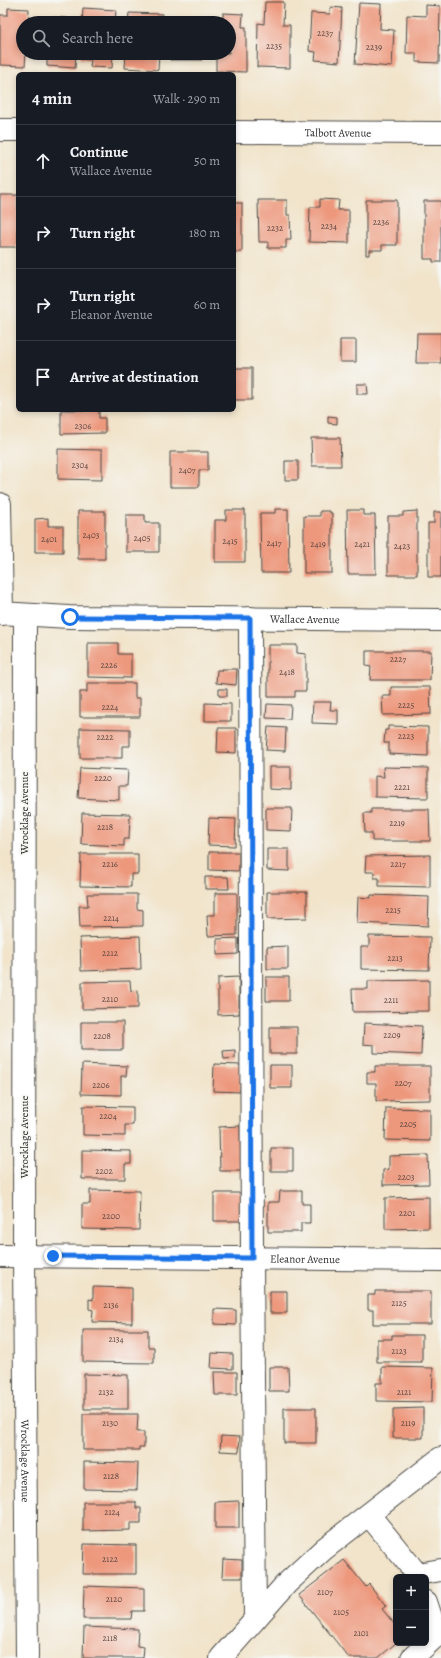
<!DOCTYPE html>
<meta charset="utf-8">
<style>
:root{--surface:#171b24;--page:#20242c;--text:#f1f3f6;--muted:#9ea1a6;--line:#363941}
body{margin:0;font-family:Alegreya,serif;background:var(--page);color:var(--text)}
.controls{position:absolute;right:12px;bottom:12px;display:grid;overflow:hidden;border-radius:6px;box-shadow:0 2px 6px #0003}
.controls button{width:36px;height:36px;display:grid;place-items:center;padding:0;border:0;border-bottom:1px solid var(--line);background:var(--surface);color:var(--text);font:20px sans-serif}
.stop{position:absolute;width:12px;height:12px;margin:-9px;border:3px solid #1a73e8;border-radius:50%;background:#fff}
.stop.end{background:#1a73e8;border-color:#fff;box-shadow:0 1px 4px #0008}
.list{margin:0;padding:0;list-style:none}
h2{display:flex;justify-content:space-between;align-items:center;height:52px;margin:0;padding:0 16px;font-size:17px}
h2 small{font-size:13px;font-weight:400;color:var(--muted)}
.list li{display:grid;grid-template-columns:26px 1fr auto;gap:12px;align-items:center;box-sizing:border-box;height:72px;padding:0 16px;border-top:1px solid var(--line)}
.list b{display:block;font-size:15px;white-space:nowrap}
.list p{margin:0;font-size:13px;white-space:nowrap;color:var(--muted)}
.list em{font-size:13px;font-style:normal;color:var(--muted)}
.icon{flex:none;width:22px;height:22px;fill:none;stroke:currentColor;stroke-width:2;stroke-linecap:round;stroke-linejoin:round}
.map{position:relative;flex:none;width:441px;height:1658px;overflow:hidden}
.search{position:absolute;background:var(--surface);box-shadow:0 2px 6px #0003;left:16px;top:16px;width:220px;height:44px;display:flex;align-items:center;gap:10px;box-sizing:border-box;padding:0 14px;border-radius:22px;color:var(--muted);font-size:15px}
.panel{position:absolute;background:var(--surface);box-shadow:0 2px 6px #0003;left:16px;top:72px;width:220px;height:340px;border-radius:6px}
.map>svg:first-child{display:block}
.building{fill:#ed987d}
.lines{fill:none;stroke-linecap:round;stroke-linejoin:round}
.minor-casing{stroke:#494743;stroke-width:24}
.minor{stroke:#fff;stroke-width:22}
.route{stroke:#1a73e8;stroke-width:5}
.labels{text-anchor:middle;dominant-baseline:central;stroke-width:3.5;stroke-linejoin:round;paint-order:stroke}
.number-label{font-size:9px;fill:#5c4640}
.street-label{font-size:11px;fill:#2b2b2b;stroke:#f6f6f2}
</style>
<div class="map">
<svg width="441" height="1658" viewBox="0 0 441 1658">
<rect width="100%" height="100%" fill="#f6f6f2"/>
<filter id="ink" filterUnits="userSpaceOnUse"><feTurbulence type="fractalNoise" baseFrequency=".025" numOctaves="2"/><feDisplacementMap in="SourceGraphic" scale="8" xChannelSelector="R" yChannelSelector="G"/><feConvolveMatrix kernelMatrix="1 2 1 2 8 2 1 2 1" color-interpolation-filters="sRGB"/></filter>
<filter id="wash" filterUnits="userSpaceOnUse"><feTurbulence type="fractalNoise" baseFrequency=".012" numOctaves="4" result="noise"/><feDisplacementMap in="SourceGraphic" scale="16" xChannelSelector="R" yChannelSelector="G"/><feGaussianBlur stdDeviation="0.9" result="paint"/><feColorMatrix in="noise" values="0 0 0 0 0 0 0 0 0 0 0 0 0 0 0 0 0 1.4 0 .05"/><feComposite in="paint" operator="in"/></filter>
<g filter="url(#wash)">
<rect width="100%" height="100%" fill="#f1e4cb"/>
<g id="blocks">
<path class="building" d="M 265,2 L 284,2 L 283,25 L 290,25 L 290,68 L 257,67 L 258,23 L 264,24 Z
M 359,3 L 381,4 L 380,29 L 394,30 L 392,67 L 355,64 Z
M 426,5 L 440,6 L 439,63 L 416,62 L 416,53 L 406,53 L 407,15 L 426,16 Z
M 331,7 L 342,8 L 339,62 L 315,60 L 316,52 L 309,51 L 311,13 L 330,14 Z
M 8,8 L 29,9 L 28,23 L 23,23 L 23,53 L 26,53 L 25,66 L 0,65 L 0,15 L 8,15 Z
M 83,8 L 116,10 L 115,23 L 82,23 Z
M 129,13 L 162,14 L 161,23 L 128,23 Z
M 223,13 L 243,14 L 242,27 L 246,27 L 246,72 L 216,71 L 216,53 L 229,53 L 229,23 L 223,23 Z
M 49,17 L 67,18 L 67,23 L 49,23 Z
M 47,53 L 76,53 L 75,68 L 47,66 Z
M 80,53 L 113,53 L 112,68 L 90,67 L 91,60 L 80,59 Z
M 126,53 L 159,53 L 158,70 L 125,68 Z
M 170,53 L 202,53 L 202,60 L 170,60 Z
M 0,195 L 18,195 L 18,247 L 0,247 Z
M 320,199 L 339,200 L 338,210 L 349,210 L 349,243 L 309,242 L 310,207 L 320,207 Z
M 258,200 L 287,200 L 287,215 L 290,215 L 291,240 L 286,240 L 286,248 L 268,248 L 268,242 L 259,242 Z
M 366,200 L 397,200 L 397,245 L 382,245 L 382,250 L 369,250 L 369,255 L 366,255 Z
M 424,201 L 441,201 L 441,262 L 433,262 L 433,259 L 424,259 Z
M 234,203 L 242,203 L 242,252 L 234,252 Z
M 417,333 L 441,333 L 441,363 L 416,363 Z
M 340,340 L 356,340 L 356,362 L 340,362 Z
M 234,368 L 252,368 L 252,400 L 234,400 Z
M 357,384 L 367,384 L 368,394 L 357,394 Z
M 61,410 L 99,410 L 99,418 L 105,418 L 105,433 L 61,434 Z
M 328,416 L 337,417 L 337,424 L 328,423 Z
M 311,438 L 340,438 L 341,466 L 312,466 Z
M 58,449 L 102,450 L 102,480 L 58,479 Z
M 170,452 L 208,452 L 208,470 L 199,470 L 199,487 L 170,487 Z
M 285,461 L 298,461 L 298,480 L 285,480 Z
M 275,509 L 288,509 L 289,573 L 261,573 L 260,513 L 275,513 Z
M 226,510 L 245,510 L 245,562 L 215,562 L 215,520 L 226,520 Z
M 347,510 L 363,510 L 363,515 L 375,515 L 376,574 L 348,574 Z
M 78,511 L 105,511 L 105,559 L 78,559 Z
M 320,511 L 330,511 L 330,513 L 332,513 L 332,573 L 304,573 L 304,516 L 320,516 Z
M 417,511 L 417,575 L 388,575 L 388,516 L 403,516 L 403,512 Z
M 434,512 L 441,512 L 441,577 L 428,577 L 428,523 L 434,523 Z
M 126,515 L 145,515 L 145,523 L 159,523 L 159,552 L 126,552 Z
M 48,518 L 48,526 L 63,526 L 63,552 L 35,552 L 35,519 Z
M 88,643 L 118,643 L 118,654 L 131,654 L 131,678 L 88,677 Z
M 268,645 L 297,645 L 297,653 L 306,654 L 306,691 L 295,691 L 295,697 L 268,697 Z
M 366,651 L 431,651 L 430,680 L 370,680 L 371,667 L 366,666 Z
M 221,669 L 237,669 L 236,685 L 216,683 L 217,670 L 222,670 Z
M 87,683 L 135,683 L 135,698 L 140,698 L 140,717 L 80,717 L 80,692 L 87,692 Z
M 391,687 L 430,687 L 431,714 L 383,715 L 382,696 L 391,696 Z
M 219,689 L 227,689 L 227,696 L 219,696 Z
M 313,702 L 331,702 L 330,710 L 338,710 L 338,724 L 312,723 Z
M 205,703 L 231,704 L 231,721 L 205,721 Z
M 267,704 L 291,705 L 290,719 L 266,718 Z
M 388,726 L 428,727 L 428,756 L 389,754 L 389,743 L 384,743 L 385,730 L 388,730 Z
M 268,727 L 286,728 L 285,751 L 266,750 Z
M 80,728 L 130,729 L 130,746 L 122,746 L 122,758 L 80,758 Z
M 218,728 L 236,728 L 236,753 L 217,752 Z
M 269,767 L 291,767 L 291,790 L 269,789 Z
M 383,767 L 428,768 L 428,798 L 375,797 L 375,776 L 384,777 Z
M 80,768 L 128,770 L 127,786 L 119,786 L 119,800 L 78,798 Z
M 266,808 L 292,808 L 291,831 L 266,830 Z
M 371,809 L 429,809 L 430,841 L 372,841 L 372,833 L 365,833 L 364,813 L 371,813 Z
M 82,813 L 130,814 L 129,839 L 124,839 L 124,846 L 81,844 Z
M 209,818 L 236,819 L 235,846 L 208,845 Z
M 267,849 L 289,849 L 289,871 L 267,870 Z
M 209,852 L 239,852 L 239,871 L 209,870 Z
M 81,854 L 138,854 L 138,874 L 131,874 L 131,887 L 80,886 Z
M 430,855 L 430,887 L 379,886 L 379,878 L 374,878 L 374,872 L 365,872 L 366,856 Z
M 205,877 L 228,877 L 229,889 L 205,889 Z
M 267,892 L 307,892 L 307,918 L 267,919 Z
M 215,893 L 237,893 L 237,935 L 208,936 L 207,915 L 215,915 Z
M 87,894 L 137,894 L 137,909 L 143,910 L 143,926 L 80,927 L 79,906 L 88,906 Z
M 371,895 L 429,897 L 428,926 L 357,923 L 358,897 L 371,898 Z
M 140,936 L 141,969 L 81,971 L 80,938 Z
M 369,936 L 430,937 L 429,970 L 361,969 L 361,947 L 369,947 Z
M 238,938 L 238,954 L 217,955 L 217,939 Z
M 288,946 L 288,969 L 267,969 L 267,947 Z
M 239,977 L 239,1014 L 218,1015 L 218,978 Z
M 266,977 L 289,977 L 289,1001 L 266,1001 Z
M 429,980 L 429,1011 L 353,1012 L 352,989 L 368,989 L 368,981 Z
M 130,981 L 131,991 L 138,990 L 138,1008 L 82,1009 L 82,982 Z
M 81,1022 L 123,1022 L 123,1050 L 81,1050 Z
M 364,1023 L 422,1026 L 421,1055 L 374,1053 L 374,1045 L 363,1044 Z
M 270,1027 L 297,1027 L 297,1054 L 270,1054 Z
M 235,1050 L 235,1058 L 224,1059 L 223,1051 Z
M 82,1064 L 127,1066 L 126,1076 L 121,1076 L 121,1095 L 81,1094 Z
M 214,1064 L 241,1065 L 240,1092 L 213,1091 Z
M 270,1065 L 292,1065 L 292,1088 L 270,1088 Z
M 375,1066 L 430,1066 L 430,1100 L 376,1101 L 376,1083 L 367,1083 L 367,1072 L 375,1072 Z
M 83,1106 L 133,1107 L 133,1125 L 125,1125 L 125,1136 L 83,1135 Z
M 386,1108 L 430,1109 L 430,1141 L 385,1140 Z
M 240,1126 L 241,1171 L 220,1171 L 219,1127 Z
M 271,1148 L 293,1148 L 293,1171 L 271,1171 Z
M 82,1150 L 131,1151 L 131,1164 L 125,1164 L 125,1179 L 82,1179 Z
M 428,1155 L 429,1184 L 383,1185 L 383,1170 L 389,1169 L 389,1156 Z
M 90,1190 L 140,1191 L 139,1230 L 82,1229 L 82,1204 L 90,1204 Z
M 280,1191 L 302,1191 L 302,1204 L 310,1204 L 310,1223 L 301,1223 L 301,1232 L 268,1232 L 268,1202 L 279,1202 Z
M 214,1193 L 242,1193 L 242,1221 L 214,1221 Z
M 429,1197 L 429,1228 L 385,1229 L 385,1198 Z
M 93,1287 L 132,1288 L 132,1323 L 92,1322 L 93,1310 L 89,1309 L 89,1299 L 93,1300 Z
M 270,1291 L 287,1291 L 287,1313 L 270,1313 Z
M 375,1291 L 431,1291 L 431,1324 L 373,1324 L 373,1310 L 368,1310 L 368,1295 L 375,1295 Z
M 214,1309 L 236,1310 L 236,1325 L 214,1324 Z
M 83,1330 L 148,1330 L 148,1347 L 154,1347 L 154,1363 L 83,1362 Z
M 392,1335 L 422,1335 L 422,1362 L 377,1362 L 377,1339 L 392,1339 Z
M 212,1353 L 233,1354 L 233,1369 L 211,1368 Z
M 269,1367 L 288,1367 L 289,1391 L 269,1391 Z
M 382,1367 L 433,1368 L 432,1402 L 376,1401 L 376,1383 L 382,1383 Z
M 214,1372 L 237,1372 L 237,1395 L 215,1395 Z
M 84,1374 L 128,1375 L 128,1409 L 84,1409 Z
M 284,1408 L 316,1408 L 316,1443 L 284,1443 Z
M 423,1408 L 423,1438 L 393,1438 L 393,1409 Z
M 83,1414 L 138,1414 L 137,1432 L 144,1432 L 144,1447 L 139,1447 L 139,1450 L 83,1450 Z
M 221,1436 L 240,1437 L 239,1452 L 220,1451 Z
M 84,1462 L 138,1463 L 137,1490 L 84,1489 Z
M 239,1501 L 239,1528 L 215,1528 L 215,1502 Z
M 83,1502 L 136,1502 L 136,1508 L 141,1508 L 141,1523 L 130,1523 L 130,1530 L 83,1531 Z
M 84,1544 L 136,1545 L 136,1574 L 83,1574 Z
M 223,1559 L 242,1560 L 242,1578 L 222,1578 Z
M 344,1560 L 366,1587 L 369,1584 L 386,1606 L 382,1609 L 396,1626 L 396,1643 L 378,1658 L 349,1658 L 299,1595 Z
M 84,1586 L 144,1588 L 144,1611 L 132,1611 L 131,1619 L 83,1619 Z
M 84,1627 L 138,1629 L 137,1646 L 144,1647 L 143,1658 L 83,1658 Z"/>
</g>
</g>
<g filter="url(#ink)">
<use href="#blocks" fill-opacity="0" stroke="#494743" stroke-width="1"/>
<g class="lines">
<defs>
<g id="minor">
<path d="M 0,130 L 18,130"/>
<path id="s1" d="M 234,132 L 441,133"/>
<path d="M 0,504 L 2,614"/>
<path id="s2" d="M 0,613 L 69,617 L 441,620"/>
<path id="s3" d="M 25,616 L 24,1256 L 27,1658"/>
<path d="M 250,618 L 252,1258 L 255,1619"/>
<path id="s4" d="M 0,1256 L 441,1260"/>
<path d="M 369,1515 L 417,1574 L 418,1577"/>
<path d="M 417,1574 L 441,1570"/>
<path d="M 426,1602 L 437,1635 L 441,1634"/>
<path d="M 221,1658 L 286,1584 L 324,1549 L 441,1458"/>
<path d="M 412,1658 L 437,1635"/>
</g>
</defs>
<use href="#minor" class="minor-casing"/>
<use href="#minor" class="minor"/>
</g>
</g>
<g class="lines" filter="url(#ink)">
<path class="route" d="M 53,1256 L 252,1258 L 250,618 L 70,617"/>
</g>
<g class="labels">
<g class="number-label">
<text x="325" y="33">2237</text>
<text x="274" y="46">2235</text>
<text x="374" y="47">2239</text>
<text x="381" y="222">2236</text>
<text x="329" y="226">2234</text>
<text x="275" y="228">2232</text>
<text x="83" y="426">2306</text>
<text x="80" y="465">2304</text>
<text x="187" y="470">2407</text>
<text x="91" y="535">2403</text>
<text x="142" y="538">2405</text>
<text x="49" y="539">2401</text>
<text x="230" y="541">2415</text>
<text x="274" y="543">2417</text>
<text x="318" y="544">2419</text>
<text x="362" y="544">2421</text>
<text x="402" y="546">2423</text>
<text x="398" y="659">2227</text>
<text x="109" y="665">2226</text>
<text x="287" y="672">2418</text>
<text x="406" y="705">2225</text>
<text x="110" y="707">2224</text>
<text x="406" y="736">2223</text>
<text x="105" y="737">2222</text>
<text x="103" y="778">2220</text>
<text x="402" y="787">2221</text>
<text x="397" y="823">2219</text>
<text x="105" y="827">2218</text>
<text x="110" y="864">2216</text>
<text x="398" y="864">2217</text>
<text x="393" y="910">2215</text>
<text x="111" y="918">2214</text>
<text x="110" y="953">2212</text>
<text x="395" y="958">2213</text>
<text x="110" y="999">2210</text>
<text x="391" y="1000">2211</text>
<text x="392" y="1035">2209</text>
<text x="102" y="1036">2208</text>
<text x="403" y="1083">2207</text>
<text x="101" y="1085">2206</text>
<text x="108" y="1116">2204</text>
<text x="408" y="1124">2205</text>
<text x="104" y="1171">2202</text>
<text x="406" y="1177">2203</text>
<text x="407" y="1213">2201</text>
<text x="111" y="1216">2200</text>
<text x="399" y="1303">2125</text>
<text x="111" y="1305">2136</text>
<text x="116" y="1339">2134</text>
<text x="399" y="1351">2123</text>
<text x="106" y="1392">2132</text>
<text x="404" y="1392">2121</text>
<text x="110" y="1423">2130</text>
<text x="408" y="1423">2119</text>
<text x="111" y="1476">2128</text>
<text x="112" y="1512">2124</text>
<text x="110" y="1559">2122</text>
<text x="325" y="1592">2107</text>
<text x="114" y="1599">2120</text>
<text x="341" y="1612">2105</text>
<text x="361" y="1633">2101</text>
<text x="110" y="1638">2118</text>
</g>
<g class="street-label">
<text stroke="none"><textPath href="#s1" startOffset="104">Talbott Avenue</textPath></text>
<text stroke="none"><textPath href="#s2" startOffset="305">Wallace Avenue</textPath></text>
<text transform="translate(24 813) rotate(-90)">Wrocklage Avenue</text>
<text transform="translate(24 1137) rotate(-90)">Wrocklage Avenue</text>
<text stroke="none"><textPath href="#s4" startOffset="305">Eleanor Avenue</textPath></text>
<text stroke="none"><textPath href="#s3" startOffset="845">Wrocklage Avenue</textPath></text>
</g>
</g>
</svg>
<div class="controls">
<button>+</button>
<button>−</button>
</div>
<div class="stop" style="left:70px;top:617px"></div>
<div class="stop end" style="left:53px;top:1256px"></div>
<div class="search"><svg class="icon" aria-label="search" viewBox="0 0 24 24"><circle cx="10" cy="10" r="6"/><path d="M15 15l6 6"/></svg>Search here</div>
<section class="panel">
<h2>4 min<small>Walk · 290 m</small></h2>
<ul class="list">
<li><svg class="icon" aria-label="ahead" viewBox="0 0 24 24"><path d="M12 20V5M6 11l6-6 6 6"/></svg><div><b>Continue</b><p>Wallace Avenue</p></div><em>50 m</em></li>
<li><svg class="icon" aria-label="right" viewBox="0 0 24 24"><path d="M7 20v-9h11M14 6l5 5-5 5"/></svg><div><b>Turn right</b></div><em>180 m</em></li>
<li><svg class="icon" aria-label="right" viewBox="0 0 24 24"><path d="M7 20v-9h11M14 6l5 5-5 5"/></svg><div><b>Turn right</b><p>Eleanor Avenue</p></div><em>60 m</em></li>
<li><svg class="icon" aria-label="arrive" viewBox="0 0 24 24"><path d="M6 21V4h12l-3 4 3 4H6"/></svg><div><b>Arrive at destination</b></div></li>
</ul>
</section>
</div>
